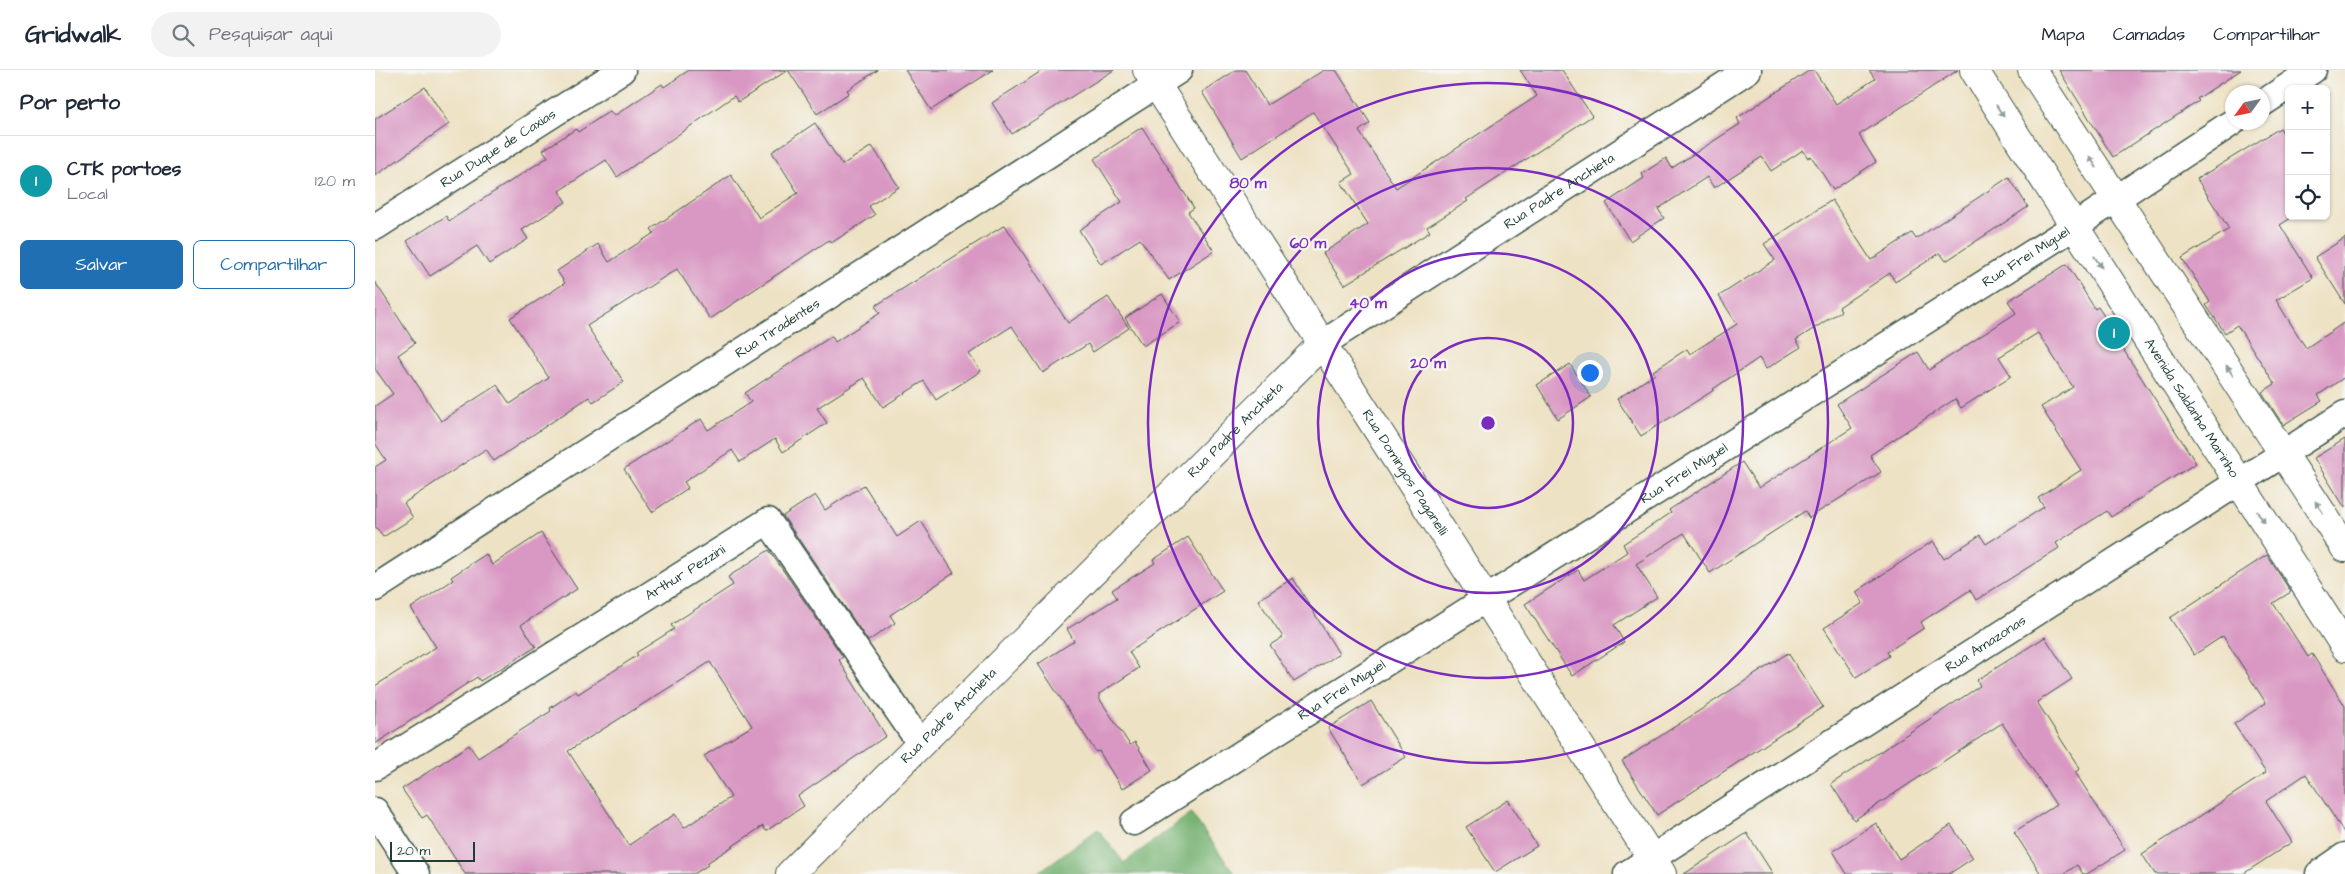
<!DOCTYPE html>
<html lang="pt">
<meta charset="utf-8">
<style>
:root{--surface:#fff;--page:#f2f2f3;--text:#1f2937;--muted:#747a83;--line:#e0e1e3;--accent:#1f6fb2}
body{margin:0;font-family:"Architects Daughter",sans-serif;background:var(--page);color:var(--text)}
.controls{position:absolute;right:15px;top:15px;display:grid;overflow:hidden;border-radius:8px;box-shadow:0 1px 4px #0004}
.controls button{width:45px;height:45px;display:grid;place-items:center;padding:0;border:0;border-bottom:1px solid var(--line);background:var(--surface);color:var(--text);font:25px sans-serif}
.compass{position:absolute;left:1850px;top:15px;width:45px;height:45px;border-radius:50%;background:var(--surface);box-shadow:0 1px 4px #0004;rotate:237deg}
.scale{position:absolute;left:15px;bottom:12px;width:85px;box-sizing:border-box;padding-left:5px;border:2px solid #1f3d34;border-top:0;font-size:14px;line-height:18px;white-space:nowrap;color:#1f3d34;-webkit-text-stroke:4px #f6f6f2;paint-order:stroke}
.you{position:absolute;left:1214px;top:302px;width:18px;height:18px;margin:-12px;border:4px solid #fff;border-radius:50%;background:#1a73e8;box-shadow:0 0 0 8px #1a73e833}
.badge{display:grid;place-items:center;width:32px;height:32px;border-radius:50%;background:var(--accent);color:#fff;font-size:16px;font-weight:700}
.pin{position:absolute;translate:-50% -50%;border:2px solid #fff;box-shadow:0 1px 5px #0006}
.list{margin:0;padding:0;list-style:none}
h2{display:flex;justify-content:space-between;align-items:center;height:65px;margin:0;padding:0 20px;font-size:21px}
h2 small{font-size:16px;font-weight:400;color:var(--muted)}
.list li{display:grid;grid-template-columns:32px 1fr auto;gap:15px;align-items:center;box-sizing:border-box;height:90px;padding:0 20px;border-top:1px solid var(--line)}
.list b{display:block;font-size:19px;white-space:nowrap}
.list p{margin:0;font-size:16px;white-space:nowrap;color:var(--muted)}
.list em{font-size:16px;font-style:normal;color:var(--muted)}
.actions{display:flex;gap:10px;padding:15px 20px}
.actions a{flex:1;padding:11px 0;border:1px solid var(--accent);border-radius:8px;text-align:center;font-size:18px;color:var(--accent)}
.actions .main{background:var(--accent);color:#fff}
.icon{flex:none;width:28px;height:28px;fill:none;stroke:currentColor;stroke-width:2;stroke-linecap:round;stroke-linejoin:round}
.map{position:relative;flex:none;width:1970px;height:804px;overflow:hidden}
header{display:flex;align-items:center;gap:30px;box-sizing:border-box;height:70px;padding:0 25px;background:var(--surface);border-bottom:1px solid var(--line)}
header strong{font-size:24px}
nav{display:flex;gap:28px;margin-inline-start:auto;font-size:18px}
.search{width:350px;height:45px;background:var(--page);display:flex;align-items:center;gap:12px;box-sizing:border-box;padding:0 18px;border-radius:28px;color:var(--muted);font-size:19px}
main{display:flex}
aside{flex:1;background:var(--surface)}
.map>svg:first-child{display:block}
.forest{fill:#76b272;stroke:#4a7853}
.building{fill:#d998c3;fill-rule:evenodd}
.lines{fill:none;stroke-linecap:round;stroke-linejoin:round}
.minor-casing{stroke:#3e564a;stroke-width:29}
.tertiary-casing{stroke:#3e564a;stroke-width:30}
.minor{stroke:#fff;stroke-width:26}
.tertiary{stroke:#fff;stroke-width:28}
.oneway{fill:#8f9e9a}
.ring{fill:none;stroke:#7b2cbf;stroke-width:2.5}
.labels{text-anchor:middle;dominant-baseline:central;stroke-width:4.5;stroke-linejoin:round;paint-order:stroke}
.street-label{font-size:14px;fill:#1f3d34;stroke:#f6f6f2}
.centre{fill:#7b2cbf;stroke:#f6f6f2;stroke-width:2.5}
.ring-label{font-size:15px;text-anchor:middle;font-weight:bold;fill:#7b2cbf;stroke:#f6f6f2;stroke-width:4.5;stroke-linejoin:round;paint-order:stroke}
</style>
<header>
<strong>Gridwalk</strong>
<div class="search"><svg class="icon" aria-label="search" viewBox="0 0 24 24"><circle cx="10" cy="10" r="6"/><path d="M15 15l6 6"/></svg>Pesquisar aqui</div>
<nav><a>Mapa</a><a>Camadas</a><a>Compartilhar</a></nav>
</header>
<main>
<aside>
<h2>Por perto<small></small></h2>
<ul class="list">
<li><span class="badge" style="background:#0f9aa8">1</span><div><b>CTK portoes</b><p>Local</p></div><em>120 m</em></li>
</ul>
<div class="actions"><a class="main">Salvar</a><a>Compartilhar</a></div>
</aside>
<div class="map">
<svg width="1970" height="804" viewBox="0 0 1970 804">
<rect width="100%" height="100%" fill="#f6f6f2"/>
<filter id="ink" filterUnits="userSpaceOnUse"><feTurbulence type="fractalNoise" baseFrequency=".02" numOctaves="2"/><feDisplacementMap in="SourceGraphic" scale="10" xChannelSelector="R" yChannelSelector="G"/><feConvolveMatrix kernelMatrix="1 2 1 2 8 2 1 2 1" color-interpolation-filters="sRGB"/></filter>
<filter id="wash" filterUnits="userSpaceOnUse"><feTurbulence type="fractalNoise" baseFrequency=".0096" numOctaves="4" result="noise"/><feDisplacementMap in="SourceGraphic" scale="20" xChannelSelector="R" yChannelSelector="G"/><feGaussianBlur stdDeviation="1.12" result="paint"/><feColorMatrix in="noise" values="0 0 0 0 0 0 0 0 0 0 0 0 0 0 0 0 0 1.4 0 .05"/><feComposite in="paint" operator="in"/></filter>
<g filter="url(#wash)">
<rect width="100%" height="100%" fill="#eee2c4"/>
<path class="forest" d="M 816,743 L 860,804 L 661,804 L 723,759 L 749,793 Z"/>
<g id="blocks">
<path class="building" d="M 314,0 L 413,0 L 363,32 L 359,26 L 242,107 L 231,90 L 184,121 L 191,132 L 147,160 L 153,169 L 114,194 L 102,176 L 55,206 L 32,171 L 71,146 L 74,151 L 173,87 L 168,80 L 201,59 L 203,62 L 235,41 L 239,46 L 287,14 L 289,17 Z
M 413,0 L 503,0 L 472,20 L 474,23 L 442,44 Z
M 530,0 L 618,0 L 556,40 Z
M 668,0 L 739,0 L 637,64 L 617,33 Z
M 861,0 L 870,0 L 892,35 L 949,0 L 961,0 L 995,53 L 984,61 L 1021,118 L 1162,26 L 1145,0 L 1187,0 L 1217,46 L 1091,129 L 1093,131 L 1052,157 L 1055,162 L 969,215 L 948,183 L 993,154 L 966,112 L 979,104 L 938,42 L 867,88 L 827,22 Z
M 1435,0 L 1439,0 L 1461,34 L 1500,9 L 1494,0 L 1583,0 L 1484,65 L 1501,92 L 1458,120 L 1436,86 L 1433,88 L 1428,80 L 1396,101 L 1387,87 L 1339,118 L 1332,107 L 1283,139 L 1289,148 L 1255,171 L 1231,133 L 1269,108 L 1267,104 L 1291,88 L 1297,98 L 1365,54 L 1362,48 Z
M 1684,0 L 1866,0 L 1822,29 L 1824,31 L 1738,87 Z
M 50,17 L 74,54 L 0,106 L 0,49 Z
M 440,53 L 467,95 L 497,76 L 524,117 L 494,136 L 500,145 L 456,173 L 454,170 L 335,249 L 302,199 L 212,256 L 249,312 L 218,332 L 214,327 L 119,391 L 111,379 L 29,433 L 38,448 L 8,467 L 0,456 L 0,397 L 11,390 L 0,373 L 0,336 L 18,324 L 0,299 L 0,212 L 40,273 L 23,285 L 66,351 L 122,315 L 135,334 L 174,308 L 135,248 L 190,213 L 182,201 L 223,174 L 234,192 L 279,163 L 276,159 L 356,105 L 384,148 L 423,123 L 397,82 Z
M 767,57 L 819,138 L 813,142 L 839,181 L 794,210 L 765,169 L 726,194 L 704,160 L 747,132 L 719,89 Z
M 1905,58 L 1914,72 L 1914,146 L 1919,146 L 1905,155 L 1938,208 L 1901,230 L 1931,278 L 1970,252 L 1970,307 L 1943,325 L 1947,331 L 1908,355 L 1887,322 L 1900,314 L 1862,255 L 1850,263 L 1831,235 L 1835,232 L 1807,188 L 1854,159 L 1822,109 Z
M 1634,107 L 1653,137 L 1571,191 L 1565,183 L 1520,212 L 1515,203 L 1464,237 L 1466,241 L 1421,270 L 1426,277 L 1391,299 L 1384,288 L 1338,319 L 1339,320 L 1266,366 L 1242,329 L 1280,304 L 1278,301 L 1312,279 L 1315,284 L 1362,254 L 1344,226 L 1400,190 L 1389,174 L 1457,130 L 1496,190 L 1537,163 L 1541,169 Z
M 630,155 L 693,253 L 733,227 L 754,258 L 718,282 L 713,274 L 668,303 L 637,256 L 594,284 L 606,301 L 561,330 L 549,311 L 508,337 L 489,308 L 442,338 L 452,353 L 408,382 L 400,369 L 365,392 L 357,380 L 309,412 L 313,418 L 277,442 L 249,399 L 326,349 L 333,360 L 376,332 L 370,323 L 457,266 L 460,272 L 505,243 L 500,236 Z
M 1970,168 L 1970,234 L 1940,187 Z
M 1692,194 L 1720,239 L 1723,237 L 1733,252 L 1740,247 L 1754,270 L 1746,276 L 1821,393 L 1736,447 L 1732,441 L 1681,473 L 1684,478 L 1601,530 L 1595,520 L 1546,552 L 1549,558 L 1512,582 L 1514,586 L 1481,607 L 1449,558 L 1488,533 L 1481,522 L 1558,471 L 1569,489 L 1605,465 L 1611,474 L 1669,437 L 1663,428 L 1706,400 L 1666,337 L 1698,317 L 1663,263 L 1624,287 L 1636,306 L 1586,338 L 1580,329 L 1495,385 L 1506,402 L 1434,448 L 1430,441 L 1335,503 L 1309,463 L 1261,494 L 1282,527 L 1239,555 L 1249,572 L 1197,606 L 1150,534 L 1203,500 L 1209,510 L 1252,482 L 1248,474 L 1296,443 L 1294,440 L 1367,392 L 1384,418 L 1477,358 L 1462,334 L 1543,282 L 1554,300 L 1641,243 L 1633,231 Z
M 787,224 L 805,252 L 768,276 L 750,248 Z
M 1195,294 L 1216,327 L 1183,349 L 1162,315 Z
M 1970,369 L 1970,438 L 1939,388 Z
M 489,415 L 522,467 L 546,451 L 579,503 L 515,545 L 520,553 L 493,571 L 408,446 L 440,425 L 450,440 Z
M 166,463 L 202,519 L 146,555 L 161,577 L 105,611 L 102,607 L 0,674 L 0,616 L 61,577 L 36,538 L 78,510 L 76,507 L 111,484 L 117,495 Z
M 813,467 L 848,521 L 754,582 L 764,598 L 724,624 L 724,628 L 755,675 L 760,672 L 777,700 L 747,719 L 724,681 L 721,682 L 663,594 L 699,571 L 692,559 L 742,528 L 737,520 L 780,493 L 778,490 Z
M 394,480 L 468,587 L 464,590 L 511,666 L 423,726 L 429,736 L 391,761 L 388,756 L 332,793 L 333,795 L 319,804 L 90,804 L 52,745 L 47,748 L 27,719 L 94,675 L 103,688 L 176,641 L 175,638 L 201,621 L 203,624 L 263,585 L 261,583 L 299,559 L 296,555 L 358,515 L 353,507 ZM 335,592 L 377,656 L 329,686 L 356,727 L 309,758 L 300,744 L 254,775 L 193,681 Z
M 1892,485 L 1916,522 L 1898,533 L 1933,587 L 1937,584 L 1970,636 L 1970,764 L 1931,704 L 1891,731 L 1917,772 L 1868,804 L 1780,804 L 1767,784 L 1891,703 L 1859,654 L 1891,633 L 1848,566 L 1819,585 L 1795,548 Z
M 918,508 L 964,584 L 919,612 L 895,575 L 908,567 L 883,530 Z
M 1670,567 L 1697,609 L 1662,632 L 1705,699 L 1700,702 L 1750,780 L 1712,804 L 1708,804 L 1702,795 L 1689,804 L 1666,804 L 1639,762 L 1681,735 L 1627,653 L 1479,750 L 1456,714 L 1605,616 L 1602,610 Z
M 1413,583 L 1448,637 L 1282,745 L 1247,691 Z
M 996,631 L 1031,687 L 988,714 L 953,658 Z
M 1133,730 L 1162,776 L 1120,802 L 1091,757 Z
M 1501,753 L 1524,789 L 1576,755 L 1598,788 L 1574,804 L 1472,804 L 1458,781 Z
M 1372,763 L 1398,804 L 1309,804 Z"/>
</g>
</g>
<g filter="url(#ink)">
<use href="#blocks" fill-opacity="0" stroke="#3e564a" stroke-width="1"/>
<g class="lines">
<defs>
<g id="minor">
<path d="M 1888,33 L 1938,0"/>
<path id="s1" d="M 0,157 L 247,0"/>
<path id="s2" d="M 947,274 L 1373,0"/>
<path id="s3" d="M 0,518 L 804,0"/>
<path id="s4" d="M 0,697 L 393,451 L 545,673"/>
<path d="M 0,741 L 41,804"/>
<path id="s5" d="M 759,752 L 1700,156 L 1858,52"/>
<path id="s6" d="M 1252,804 L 1970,344"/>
<path d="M 1944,804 L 1970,786"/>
</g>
<g id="tertiary">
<path id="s7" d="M 772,0 L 1287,804"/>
<path id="s8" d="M 1599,0 L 1970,577"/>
<path d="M 1657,0 L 1970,478"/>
<path id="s9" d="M 415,804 L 947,274"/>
</g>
</defs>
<use href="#minor" class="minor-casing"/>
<use href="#tertiary" class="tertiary-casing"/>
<use href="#minor" class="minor"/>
<use href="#tertiary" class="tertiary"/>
</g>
<defs><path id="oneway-solid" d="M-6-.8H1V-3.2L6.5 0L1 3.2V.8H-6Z" transform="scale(1.25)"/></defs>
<g class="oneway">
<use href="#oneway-solid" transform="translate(1625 41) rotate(57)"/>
<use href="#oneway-solid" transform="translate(1718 92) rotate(-123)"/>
<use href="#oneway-solid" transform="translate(1723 192) rotate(57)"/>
<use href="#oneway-solid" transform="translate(1855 301) rotate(-123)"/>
<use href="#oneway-solid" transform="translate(1944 437) rotate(-123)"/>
<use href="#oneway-solid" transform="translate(1886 447) rotate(57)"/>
</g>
</g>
<g class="ring">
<circle cx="1113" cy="353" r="85"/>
<circle cx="1113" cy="353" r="170"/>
<circle cx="1113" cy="353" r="255"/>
<circle cx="1113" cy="353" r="340"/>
</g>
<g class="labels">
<g class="street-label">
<text stroke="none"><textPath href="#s1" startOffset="146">Rua Duque de Caxias</textPath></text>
<text stroke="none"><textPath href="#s2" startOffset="282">Rua Padre Anchieta</textPath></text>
<text stroke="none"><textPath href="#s5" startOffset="1056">Rua Frei Miguel</textPath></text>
<text stroke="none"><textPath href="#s3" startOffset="479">Rua Tiradentes</textPath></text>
<text stroke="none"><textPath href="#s8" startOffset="402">Avenida Saldanha Marinho</textPath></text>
<text stroke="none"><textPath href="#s9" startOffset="629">Rua Padre Anchieta</textPath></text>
<text stroke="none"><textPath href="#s7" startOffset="478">Rua Domingos Paganelli</textPath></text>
<text stroke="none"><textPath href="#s5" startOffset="651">Rua Frei Miguel</textPath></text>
<text stroke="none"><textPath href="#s4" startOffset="366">Arthur Pezzini</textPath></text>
<text stroke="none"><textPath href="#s6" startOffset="426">Rua Amazonas</textPath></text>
<text stroke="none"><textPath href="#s5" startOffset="246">Rua Frei Miguel</textPath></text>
<text stroke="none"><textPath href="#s9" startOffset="224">Rua Padre Anchieta</textPath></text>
</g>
</g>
<circle cx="1113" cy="353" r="8" class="centre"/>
<g class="ring-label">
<text x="873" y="118">80 m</text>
<text x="933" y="178">60 m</text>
<text x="993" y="238">40 m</text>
<text x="1053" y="298">20 m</text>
</g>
</svg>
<div class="controls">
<button>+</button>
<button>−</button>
<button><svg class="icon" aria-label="locate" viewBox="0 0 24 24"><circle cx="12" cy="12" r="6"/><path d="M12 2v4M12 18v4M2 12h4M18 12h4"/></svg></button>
</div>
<svg class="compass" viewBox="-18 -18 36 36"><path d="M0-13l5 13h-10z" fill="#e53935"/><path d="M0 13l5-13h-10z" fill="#747a83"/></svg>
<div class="scale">20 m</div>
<div class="you"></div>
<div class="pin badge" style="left:1739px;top:263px;background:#0f9aa8">1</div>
</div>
</main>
